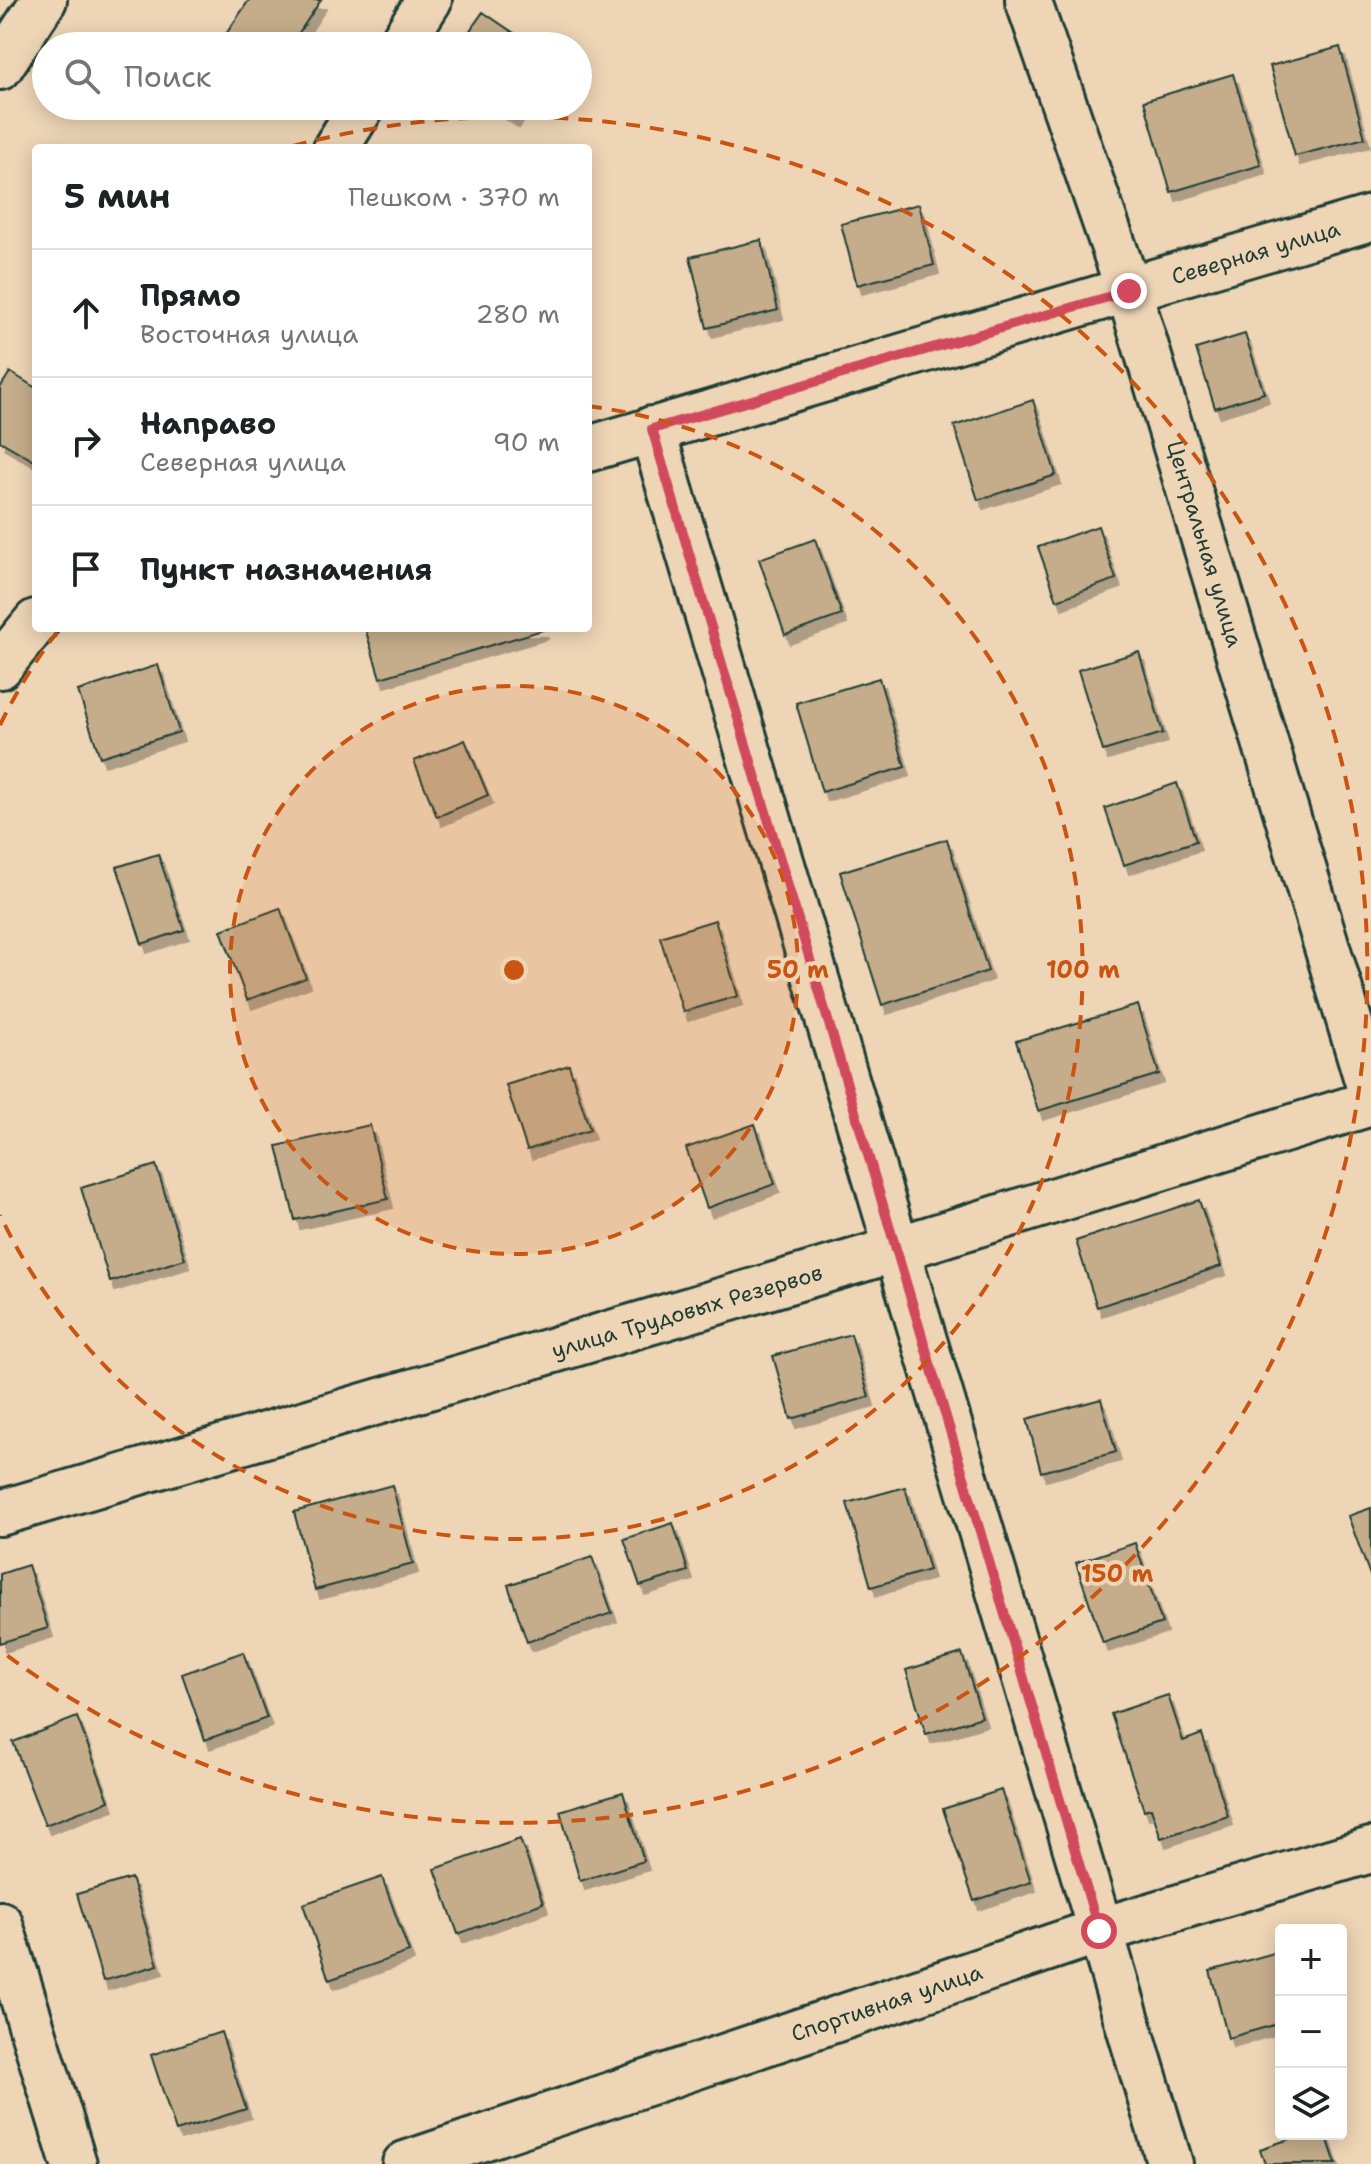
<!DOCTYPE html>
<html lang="ru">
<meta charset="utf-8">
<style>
:root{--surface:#fff;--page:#f2f2f2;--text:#202124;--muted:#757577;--line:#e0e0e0}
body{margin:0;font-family:"Shantell Sans",sans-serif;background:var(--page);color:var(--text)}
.controls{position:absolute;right:24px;bottom:24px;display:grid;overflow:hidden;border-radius:8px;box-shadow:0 4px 20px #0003}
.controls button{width:72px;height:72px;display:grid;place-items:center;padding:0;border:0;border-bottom:2px solid var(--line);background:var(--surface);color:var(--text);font:40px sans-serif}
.stop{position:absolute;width:24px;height:24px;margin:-18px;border:6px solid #d1495b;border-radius:50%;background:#fff}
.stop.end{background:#d1495b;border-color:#fff;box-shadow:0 2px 8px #0008}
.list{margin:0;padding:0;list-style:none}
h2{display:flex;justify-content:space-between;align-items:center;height:104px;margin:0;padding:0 32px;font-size:34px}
h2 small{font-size:26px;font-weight:400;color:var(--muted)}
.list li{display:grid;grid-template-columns:52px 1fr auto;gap:24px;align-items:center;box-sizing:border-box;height:128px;padding:0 32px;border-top:2px solid var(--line)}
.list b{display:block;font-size:30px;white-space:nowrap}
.list p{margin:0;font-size:26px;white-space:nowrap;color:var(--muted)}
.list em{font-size:26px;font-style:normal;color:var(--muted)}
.icon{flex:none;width:44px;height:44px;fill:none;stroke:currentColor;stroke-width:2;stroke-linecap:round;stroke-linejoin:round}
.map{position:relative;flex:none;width:1371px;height:2164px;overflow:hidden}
.search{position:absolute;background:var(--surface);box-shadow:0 4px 20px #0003;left:32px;top:32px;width:560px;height:88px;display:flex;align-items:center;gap:20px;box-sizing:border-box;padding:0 28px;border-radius:44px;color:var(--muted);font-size:30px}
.panel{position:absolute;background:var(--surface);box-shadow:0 4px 20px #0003;left:32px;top:144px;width:560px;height:488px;border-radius:8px}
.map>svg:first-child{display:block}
.building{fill:#c5ad8b;stroke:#1f3d34;stroke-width:2;filter:url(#shadow)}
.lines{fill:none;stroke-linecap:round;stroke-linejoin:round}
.minor-casing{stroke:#1f3d34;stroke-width:50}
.minor{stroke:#eed5b6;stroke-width:44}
.route{stroke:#d1495b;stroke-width:10}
.ring{fill:none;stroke:#ca5512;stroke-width:4;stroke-dasharray:14 10}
.labels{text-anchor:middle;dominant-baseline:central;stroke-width:8;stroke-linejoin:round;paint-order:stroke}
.street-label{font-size:22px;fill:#1f3d34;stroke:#eed5b6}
.centre{fill:#ca5512;stroke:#eed5b6;stroke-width:4}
.ring-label{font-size:24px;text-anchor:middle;font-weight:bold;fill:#ca5512;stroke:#eed5b6;stroke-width:8;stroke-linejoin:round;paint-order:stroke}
</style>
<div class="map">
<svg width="1371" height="2164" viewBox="0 0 1371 2164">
<defs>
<filter id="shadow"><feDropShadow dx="5" dy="9" stdDeviation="0" flood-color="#0004"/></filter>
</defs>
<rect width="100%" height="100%" fill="#eed5b6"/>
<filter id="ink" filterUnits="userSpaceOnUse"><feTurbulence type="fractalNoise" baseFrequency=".0125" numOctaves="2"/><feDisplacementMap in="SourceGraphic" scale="16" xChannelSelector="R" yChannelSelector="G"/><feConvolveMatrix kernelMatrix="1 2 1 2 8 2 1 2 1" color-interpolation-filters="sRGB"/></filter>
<g filter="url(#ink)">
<path class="building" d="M 249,0 L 321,0 L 290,46 L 218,46 Z
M 483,12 L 533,46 L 459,46 Z
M 1340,47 L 1365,138 L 1295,156 L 1270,66 Z
M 1233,74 L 1261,165 L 1171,192 L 1144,101 Z
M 495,106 L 523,106 L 514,119 Z
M 919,204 L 934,265 L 857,285 L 841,224 Z
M 761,240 L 778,310 L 707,328 L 690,257 Z
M 1245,334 L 1264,393 L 1215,408 L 1196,349 Z
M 10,372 L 36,388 L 36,462 L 0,441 L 0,388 Z
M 1033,400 L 1056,475 L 978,500 L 954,426 Z
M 1098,526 L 1116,579 L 1057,600 L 1038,547 Z
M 815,539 L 842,615 L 785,635 L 759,559 Z
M 365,628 L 542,628 L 543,630 L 380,678 Z
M 1139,652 L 1163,733 L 1103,751 L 1078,670 Z
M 158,665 L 179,732 L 100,757 L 78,691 Z
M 879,678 L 905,767 L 822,792 L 796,703 Z
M 465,740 L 488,795 L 437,817 L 414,761 Z
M 1177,783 L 1196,841 L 1124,865 L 1105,808 Z
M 947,839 L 988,971 L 882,1005 L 840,872 Z
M 158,854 L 184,930 L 142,944 L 117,867 Z
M 280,908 L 306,978 L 247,1000 L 221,930 Z
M 715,920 L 738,996 L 683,1012 L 660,937 Z
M 1138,1005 L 1159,1074 L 1038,1111 L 1016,1041 Z
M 569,1065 L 590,1130 L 527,1150 L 506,1085 Z
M 755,1124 L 775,1184 L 707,1208 L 686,1148 Z
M 370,1125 L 388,1199 L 295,1220 L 277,1146 Z
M 156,1165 L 185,1259 L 110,1282 L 81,1188 Z
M 1199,1200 L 1221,1266 L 1097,1307 L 1076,1241 Z
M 851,1334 L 869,1397 L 791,1419 L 773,1356 Z
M 1101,1399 L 1116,1452 L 1041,1472 L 1027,1419 Z
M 392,1485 L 413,1564 L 315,1590 L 294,1512 Z
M 905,1487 L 929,1570 L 871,1587 L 847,1503 Z
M 1371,1508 L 1371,1578 L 1348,1516 Z
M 673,1523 L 688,1571 L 640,1586 L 624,1539 Z
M 1135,1543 L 1162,1623 L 1103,1643 L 1076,1563 Z
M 592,1557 L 612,1613 L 527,1642 L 508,1585 Z
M 28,1565 L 48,1628 L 0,1643 L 0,1574 Z
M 243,1652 L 267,1718 L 205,1740 L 182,1674 Z
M 962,1653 L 982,1717 L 926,1734 L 906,1670 Z
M 1168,1695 L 1183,1741 L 1202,1734 L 1228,1816 L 1161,1838 L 1151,1808 L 1144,1810 L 1111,1714 Z
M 77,1717 L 109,1801 L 45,1825 L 13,1742 Z
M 1001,1790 L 1031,1882 L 974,1901 L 943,1809 Z
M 623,1792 L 644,1861 L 580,1881 L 560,1811 Z
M 520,1839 L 543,1903 L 458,1934 L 435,1869 Z
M 382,1877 L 409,1952 L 329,1980 L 303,1904 Z
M 131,1878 L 158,1965 L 103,1981 L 77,1894 Z
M 1281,1951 L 1281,2023 L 1228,2038 L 1210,1971 Z
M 221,2032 L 246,2109 L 176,2131 L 151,2055 Z
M 1305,2134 L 1326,2134 L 1336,2164 L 1265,2164 L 1260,2149 Z"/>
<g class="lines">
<defs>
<g id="minor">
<path id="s1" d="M 1028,0 L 1129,291 L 1371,1093"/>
<path d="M 400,46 L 429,0"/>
<path d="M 0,67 L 44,0"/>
<path d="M 336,148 L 362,106"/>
<path d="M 652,429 L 1170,2164"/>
<path id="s2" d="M 588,449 L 1371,218"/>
<path d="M 0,666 L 36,622"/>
<path id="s3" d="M 0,1513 L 897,1249 L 1371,1103"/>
<path d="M 0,1924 L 74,2164"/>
<path id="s4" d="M 405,2164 L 1099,1931 L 1371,1850"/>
</g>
</defs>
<use href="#minor" class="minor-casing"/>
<use href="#minor" class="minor"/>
</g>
</g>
<g class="lines" filter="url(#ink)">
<path class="route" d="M 1099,1931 L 652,429 L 1129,291"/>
</g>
<circle cx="514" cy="970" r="284" fill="#ca5512" fill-opacity=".12"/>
<g class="ring">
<circle cx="514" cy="970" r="284"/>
<path d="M0 725A569 569 0 0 1 57 632M588 406A569 569 0 1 1 0 1215"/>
<path d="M293 146A853 853 0 1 1 1 1651"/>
</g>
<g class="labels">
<g class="street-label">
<text stroke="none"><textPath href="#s2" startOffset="696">Северная улица</textPath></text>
<text stroke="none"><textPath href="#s1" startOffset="572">Центральная улица</textPath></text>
<text stroke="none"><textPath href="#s3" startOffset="716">улица Трудовых Резервов</textPath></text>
<text stroke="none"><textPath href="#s4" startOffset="508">Спортивная улица</textPath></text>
</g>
</g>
<circle cx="514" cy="970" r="12" class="centre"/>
<g class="ring-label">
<text x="798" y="978">50 m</text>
<text x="1083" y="978">100 m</text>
<text x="1117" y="1582">150 m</text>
</g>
</svg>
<div class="controls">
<button>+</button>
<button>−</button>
<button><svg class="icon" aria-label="layers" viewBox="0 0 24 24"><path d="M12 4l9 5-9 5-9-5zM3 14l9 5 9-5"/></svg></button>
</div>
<div class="stop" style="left:1099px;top:1931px"></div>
<div class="stop end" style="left:1129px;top:291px"></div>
<div class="search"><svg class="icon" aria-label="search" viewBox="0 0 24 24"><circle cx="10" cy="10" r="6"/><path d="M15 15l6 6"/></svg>Поиск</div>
<section class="panel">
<h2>5 мин<small>Пешком · 370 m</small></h2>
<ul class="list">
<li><svg class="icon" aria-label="ahead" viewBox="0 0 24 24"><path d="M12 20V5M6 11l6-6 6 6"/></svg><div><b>Прямо</b><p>Восточная улица</p></div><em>280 m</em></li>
<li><svg class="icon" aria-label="right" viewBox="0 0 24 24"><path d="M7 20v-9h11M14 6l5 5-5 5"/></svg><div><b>Направо</b><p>Северная улица</p></div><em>90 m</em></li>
<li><svg class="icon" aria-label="arrive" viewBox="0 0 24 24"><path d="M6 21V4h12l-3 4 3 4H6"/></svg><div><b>Пункт назначения</b></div></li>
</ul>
</section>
</div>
